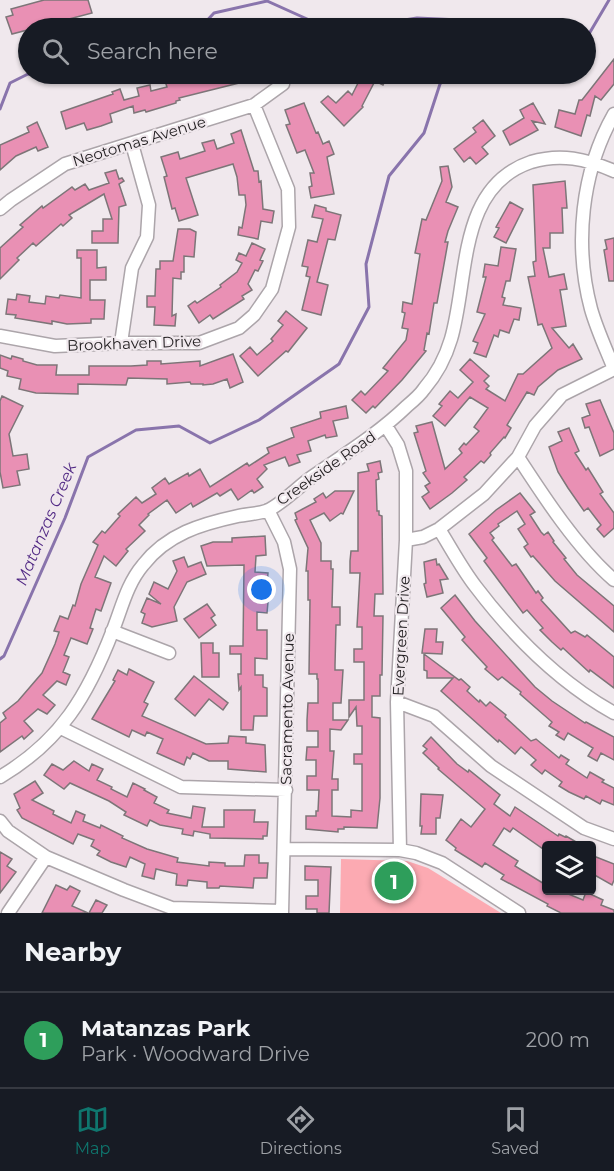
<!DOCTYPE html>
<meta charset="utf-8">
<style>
:root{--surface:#171b24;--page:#20242c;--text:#f1f3f6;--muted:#9ea1a6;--line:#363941;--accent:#0f766e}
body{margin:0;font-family:Montserrat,sans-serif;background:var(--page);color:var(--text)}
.controls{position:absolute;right:18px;bottom:18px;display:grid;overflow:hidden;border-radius:6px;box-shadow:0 2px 4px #0004}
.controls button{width:54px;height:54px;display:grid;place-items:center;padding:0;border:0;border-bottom:2px solid var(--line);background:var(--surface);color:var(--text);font:30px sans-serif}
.you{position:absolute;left:262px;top:590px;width:21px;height:21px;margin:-15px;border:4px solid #fff;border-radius:50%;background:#1a73e8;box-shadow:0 0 0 9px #1a73e833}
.badge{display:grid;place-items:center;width:39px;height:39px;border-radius:50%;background:var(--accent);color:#fff;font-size:20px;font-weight:700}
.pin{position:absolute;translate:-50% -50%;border:3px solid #fff;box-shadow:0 2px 6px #0006}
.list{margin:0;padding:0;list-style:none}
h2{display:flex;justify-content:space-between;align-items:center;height:78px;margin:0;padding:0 24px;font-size:26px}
h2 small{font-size:20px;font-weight:400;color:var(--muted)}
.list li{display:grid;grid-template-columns:39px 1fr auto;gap:18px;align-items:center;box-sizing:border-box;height:96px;padding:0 24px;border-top:2px solid var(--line)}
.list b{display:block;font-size:22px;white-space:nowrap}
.list p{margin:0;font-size:20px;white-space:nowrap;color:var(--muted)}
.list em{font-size:20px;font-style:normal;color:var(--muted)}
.icon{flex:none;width:33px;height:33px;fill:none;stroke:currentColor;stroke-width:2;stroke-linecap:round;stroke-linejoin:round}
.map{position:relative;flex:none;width:614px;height:913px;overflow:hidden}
.search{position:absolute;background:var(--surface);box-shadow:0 2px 4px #0004;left:18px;right:18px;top:18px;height:66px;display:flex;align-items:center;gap:15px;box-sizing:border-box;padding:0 21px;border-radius:33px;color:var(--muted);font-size:22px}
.sheet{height:174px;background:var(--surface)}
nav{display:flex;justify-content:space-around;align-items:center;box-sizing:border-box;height:84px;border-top:2px solid var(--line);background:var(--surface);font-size:16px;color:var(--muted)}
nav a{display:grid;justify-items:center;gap:3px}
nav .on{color:var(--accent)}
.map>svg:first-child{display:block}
.green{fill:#fcaab2}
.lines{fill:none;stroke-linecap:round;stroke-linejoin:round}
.stream{stroke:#8974ac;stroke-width:3}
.building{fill:#e990b4;stroke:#7d7578;stroke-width:1.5}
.street-casing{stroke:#aca5aa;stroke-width:15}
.street{stroke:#fff;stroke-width:12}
.labels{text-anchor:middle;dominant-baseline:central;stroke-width:4.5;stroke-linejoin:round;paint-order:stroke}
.street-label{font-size:15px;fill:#242123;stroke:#f0e8ed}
.water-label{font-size:16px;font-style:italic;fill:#522a85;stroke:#f0e8ed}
</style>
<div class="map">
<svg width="614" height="913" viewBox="0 0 614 913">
<rect width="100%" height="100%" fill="#f0e8ed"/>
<path class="green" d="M 341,859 L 407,861 L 428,868 L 501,913 L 340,913 Z"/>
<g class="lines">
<path class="stream" d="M 151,28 L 157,28
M 200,28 L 214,13 L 267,1 L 327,28
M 354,28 L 417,18 L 481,21 L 488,28
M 586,39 L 609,0
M 0,109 L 10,83 L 28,74 L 60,75 L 70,74
M 0,659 L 4,656 L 65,518 L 88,457 L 136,430 L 179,426 L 210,443 L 259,420 L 339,364 L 369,307 L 366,264 L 389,176 L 424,133 L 440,84 L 448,74"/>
</g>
<path class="building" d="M 44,0 L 88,0 L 92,13 L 12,34 L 6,17 L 13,15 L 11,9 Z
M 614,59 L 614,84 L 601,100 L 595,96 L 590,116 L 587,115 L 581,136 L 555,127 L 559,110 L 575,114 L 579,100 L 582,100 Z
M 188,74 L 256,74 L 239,83 L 179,98 L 180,100 L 176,101 L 176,103 L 146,112 L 145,110 L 134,113 L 133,106 L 110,114 L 112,122 L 101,126 L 87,130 L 84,123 L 66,129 L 61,112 L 113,94 L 112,92 L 120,89 L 124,100 L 139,96 L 137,88 L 150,85 L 151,91 L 167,87 L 164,78 Z
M 359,74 L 388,74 L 383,85 L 375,81 L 362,106 L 363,107 L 344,126 L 321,102 L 328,96 L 336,103 L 348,91 L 352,95 L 362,75 Z
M 304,103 L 316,133 L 318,132 L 323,144 L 329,141 L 334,154 L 327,157 L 334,194 L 311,198 L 309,187 L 312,186 L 310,173 L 314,173 L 305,150 L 297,153 L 286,125 L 290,124 L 285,110 Z
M 533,103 L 545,124 L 532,121 L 538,130 L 510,145 L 503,131 L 524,118 L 520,110 Z
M 483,120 L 495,136 L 482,147 L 488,154 L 476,164 L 470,157 L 464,162 L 454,149 L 476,132 L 473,128 Z
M 37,122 L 48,147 L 38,151 L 36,147 L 16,156 L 0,170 L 0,145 L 29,132 L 27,127 Z
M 241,130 L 254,171 L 258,171 L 259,182 L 261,181 L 263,209 L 274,211 L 272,223 L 261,221 L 258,239 L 238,235 L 239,227 L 242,228 L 246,205 L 245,195 L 239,195 L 237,177 L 233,164 L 186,178 L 198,215 L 179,221 L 175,208 L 172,209 L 164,177 L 167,176 L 161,157 L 178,152 L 180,159 L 205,151 L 202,143 L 214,140 L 217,149 L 234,143 L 231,134 Z
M 448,166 L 452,187 L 446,202 L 458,207 L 448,231 L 445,242 L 448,242 L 437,303 L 434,303 L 429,334 L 427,333 L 424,350 L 426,351 L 402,380 L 375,408 L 373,406 L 366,413 L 352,400 L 361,391 L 365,395 L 388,371 L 383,368 L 406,340 L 408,329 L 402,328 L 405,313 L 402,312 L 403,302 L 412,304 L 420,254 L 415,253 L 422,219 L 426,220 L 442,181 L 440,167 Z
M 116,170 L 119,179 L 122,178 L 124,181 L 119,184 L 126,205 L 119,207 L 118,243 L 92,243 L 92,231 L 103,231 L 103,219 L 112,219 L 104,194 L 69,215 L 72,218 L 63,226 L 61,224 L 36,246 L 33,243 L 17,258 L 19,260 L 0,279 L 0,248 L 23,227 L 20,225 L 42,206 L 43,208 L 72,187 L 75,190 L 85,184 L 89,190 L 109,183 L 105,173 Z
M 565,181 L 567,208 L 562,208 L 563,233 L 550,233 L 550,248 L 543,248 L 549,277 L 564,274 L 567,289 L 560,290 L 566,326 L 552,328 L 569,348 L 573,344 L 582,359 L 558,370 L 538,387 L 534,395 L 527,392 L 507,425 L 511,428 L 505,438 L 504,437 L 490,453 L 491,455 L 484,463 L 481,461 L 464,477 L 467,480 L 452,493 L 430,509 L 422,497 L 429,492 L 425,486 L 430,483 L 423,473 L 426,471 L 414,433 L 418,432 L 416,426 L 432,422 L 445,469 L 462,453 L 459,449 L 464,443 L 466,445 L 479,431 L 474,427 L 488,408 L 470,397 L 445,426 L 433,416 L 442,406 L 439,404 L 450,391 L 458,398 L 473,382 L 460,370 L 470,359 L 489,376 L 484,381 L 489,386 L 486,389 L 505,401 L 518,374 L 523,374 L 552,348 L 542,324 L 538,325 L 528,277 L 535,276 L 533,262 L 536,261 L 533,185 Z
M 510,202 L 523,209 L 506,243 L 494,237 L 499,228 L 496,227 Z
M 315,205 L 326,208 L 326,211 L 341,215 L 335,240 L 328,239 L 317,282 L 328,285 L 321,315 L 302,310 L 310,277 L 306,276 L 308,267 L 302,266 L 308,240 L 317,242 L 323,219 L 312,217 Z
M 178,229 L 190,229 L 196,232 L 194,257 L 184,256 L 184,272 L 181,272 L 181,279 L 173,278 L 172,316 L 176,314 L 175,326 L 154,325 L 155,307 L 147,307 L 147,296 L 155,296 L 156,269 L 160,269 L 160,261 L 173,261 Z
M 614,238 L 614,281 L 609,281 L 604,250 L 607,249 L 605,240 Z
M 252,243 L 265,249 L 260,260 L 263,261 L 258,271 L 255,270 L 248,284 L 252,290 L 242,296 L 244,299 L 213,319 L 210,315 L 199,323 L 188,306 L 195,301 L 197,303 L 221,287 L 220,285 L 237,272 L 242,263 L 236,260 L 239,253 L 246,256 Z
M 501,247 L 516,249 L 510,281 L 506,281 L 502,297 L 505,298 L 503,305 L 521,308 L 519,320 L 514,319 L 509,333 L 500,330 L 498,337 L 494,335 L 486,357 L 474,353 L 478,343 L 473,341 L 485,314 L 477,312 L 486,277 L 483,277 L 485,264 L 498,266 Z
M 77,250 L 97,250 L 97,268 L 106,267 L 106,280 L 90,280 L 90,300 L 105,300 L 104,319 L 91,319 L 91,323 L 67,324 L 52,321 L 52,324 L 15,318 L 16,315 L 6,314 L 8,299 L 16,300 L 17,294 L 30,296 L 29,302 L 45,304 L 46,296 L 59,298 L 60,295 L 81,298 L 81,258 L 77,258 Z
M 286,311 L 307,328 L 288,352 L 286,351 L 258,376 L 240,356 L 250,347 L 257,355 L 273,341 L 271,339 L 283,325 L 278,321 Z
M 233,354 L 243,382 L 230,388 L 227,379 L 213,384 L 203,385 L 203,384 L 191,384 L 190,382 L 167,384 L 167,379 L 128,378 L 126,385 L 78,384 L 78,394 L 36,393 L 19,389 L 21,379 L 7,376 L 8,371 L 0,368 L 0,355 L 11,359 L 12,356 L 23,359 L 23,361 L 37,365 L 57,365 L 56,375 L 89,375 L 89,366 L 131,366 L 147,365 L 147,361 L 161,361 L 161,364 L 200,361 L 200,366 Z
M 2,396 L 23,406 L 9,434 L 13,456 L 27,454 L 29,469 L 17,471 L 20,485 L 3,488 L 0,472 L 0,401 Z
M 600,400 L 614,433 L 614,449 L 600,456 L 589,427 L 585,428 L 582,418 L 590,415 L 586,404 Z
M 346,406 L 348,418 L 333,421 L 337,436 L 326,438 L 325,435 L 308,441 L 311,451 L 297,455 L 300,462 L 289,466 L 285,457 L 264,465 L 267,469 L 257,479 L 263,487 L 254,493 L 252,490 L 238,500 L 231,489 L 220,496 L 217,493 L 193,507 L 191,503 L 176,513 L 167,500 L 148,514 L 149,515 L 139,525 L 145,531 L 126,549 L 128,551 L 116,566 L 104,556 L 95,577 L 111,583 L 101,611 L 96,609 L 90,628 L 93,629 L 87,644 L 71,638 L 64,655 L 69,657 L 63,672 L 70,675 L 66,685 L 57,681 L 43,695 L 55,705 L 47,714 L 38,709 L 24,721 L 33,731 L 24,739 L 22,736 L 0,752 L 0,723 L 6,718 L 3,713 L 18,701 L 42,673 L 55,644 L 59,632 L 54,631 L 60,616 L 68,619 L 73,605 L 75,606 L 81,584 L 98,545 L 93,542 L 102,531 L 105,533 L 120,516 L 118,514 L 136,497 L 142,503 L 156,494 L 152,488 L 165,478 L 169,484 L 188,473 L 189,476 L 200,469 L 210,487 L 247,463 L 249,466 L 269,453 L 267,448 L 294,437 L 291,428 L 321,418 L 320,412 Z
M 569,428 L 579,451 L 575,453 L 586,470 L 588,468 L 603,492 L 600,494 L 614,513 L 614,528 L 604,537 L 597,529 L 601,525 L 588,508 L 584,511 L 568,488 L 558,472 L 549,447 L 562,441 L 558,432 Z
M 380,461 L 382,472 L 378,473 L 379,479 L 376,480 L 377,511 L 379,511 L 379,515 L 382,516 L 383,594 L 375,594 L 374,616 L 383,616 L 382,675 L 380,675 L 380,696 L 372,696 L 372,717 L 380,718 L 380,798 L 377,828 L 344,827 L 344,829 L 338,829 L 338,832 L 306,829 L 306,816 L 316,816 L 316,811 L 318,811 L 319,790 L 307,790 L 307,776 L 316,776 L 316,760 L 306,760 L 307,747 L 318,747 L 318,731 L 307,731 L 307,720 L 308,703 L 318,703 L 318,679 L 317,679 L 317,674 L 309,674 L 310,600 L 308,600 L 308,571 L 306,571 L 308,548 L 295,520 L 297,519 L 295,513 L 316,502 L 314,499 L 323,493 L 326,498 L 335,491 L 354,491 L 343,514 L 341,513 L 330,521 L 324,513 L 310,520 L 321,543 L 321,561 L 331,561 L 331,569 L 333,569 L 332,607 L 340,607 L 340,625 L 336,625 L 335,665 L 335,670 L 343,670 L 341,703 L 333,703 L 333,720 L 348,720 L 341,730 L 330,729 L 330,751 L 334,751 L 332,779 L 338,779 L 338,790 L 332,790 L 332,816 L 351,817 L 351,810 L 362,811 L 362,764 L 354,764 L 354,754 L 362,754 L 362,726 L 357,726 L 356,707 L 349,717 L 349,700 L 364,700 L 364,662 L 354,662 L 354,649 L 362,649 L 362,627 L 357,627 L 360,573 L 350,573 L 350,561 L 351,551 L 358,551 L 358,473 L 369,471 L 367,464 Z
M 520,493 L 535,512 L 530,515 L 541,532 L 544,535 L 548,532 L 554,541 L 553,542 L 566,558 L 564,559 L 577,575 L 614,606 L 614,632 L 555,581 L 533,556 L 531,557 L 524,547 L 528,544 L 518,529 L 525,524 L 517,511 L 498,524 L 499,526 L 490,533 L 494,538 L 492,540 L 512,566 L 516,564 L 536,593 L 538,591 L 543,598 L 541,600 L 571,633 L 575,631 L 585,637 L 587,635 L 614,657 L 614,688 L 590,670 L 589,672 L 563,648 L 561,650 L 552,642 L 540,630 L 543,628 L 527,610 L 523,613 L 484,561 L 487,558 L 469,534 L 496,510 Z
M 265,536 L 266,555 L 256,556 L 255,572 L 268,573 L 267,584 L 259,584 L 258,602 L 268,602 L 267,613 L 257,612 L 257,630 L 267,630 L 267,659 L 255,658 L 255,675 L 263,675 L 263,687 L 267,688 L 267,716 L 254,716 L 253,730 L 241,730 L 241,687 L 239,690 L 238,674 L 241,674 L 241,654 L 230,654 L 230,646 L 243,646 L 244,565 L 207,566 L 201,546 L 213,542 L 232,542 L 232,538 Z
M 184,557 L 188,567 L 201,562 L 206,574 L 187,582 L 174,607 L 177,621 L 152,627 L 142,623 L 145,614 L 141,612 L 147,598 L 161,604 L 149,594 L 154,582 L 168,589 L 177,571 L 173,561 Z
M 436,559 L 437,565 L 439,564 L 448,579 L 440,580 L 443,593 L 427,597 L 424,584 L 426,583 L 424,562 Z
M 455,595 L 475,621 L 535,687 L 552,701 L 585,723 L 586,722 L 614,737 L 614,760 L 601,753 L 597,761 L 588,756 L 593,748 L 568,733 L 564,740 L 556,735 L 559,732 L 549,726 L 552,722 L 520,694 L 521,692 L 502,677 L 498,680 L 485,669 L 487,667 L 462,640 L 465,637 L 441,608 Z
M 207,604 L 215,615 L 211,618 L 216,625 L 199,638 L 184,619 Z
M 425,629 L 437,629 L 436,642 L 443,642 L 442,654 L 422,653 Z
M 201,643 L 213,643 L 213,653 L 219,653 L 219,677 L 202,677 Z
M 424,654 L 459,680 L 461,679 L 470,687 L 467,691 L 479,702 L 480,700 L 486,706 L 490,702 L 506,715 L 505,717 L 531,741 L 536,739 L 559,758 L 561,755 L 569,760 L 566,764 L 587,778 L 590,772 L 604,780 L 602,782 L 614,788 L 614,805 L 602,800 L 600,804 L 586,796 L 584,799 L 569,792 L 559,786 L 562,782 L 545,770 L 542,774 L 531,765 L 536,760 L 521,747 L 515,754 L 499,740 L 498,742 L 441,691 L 453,678 L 427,678 L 427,671 L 424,670 Z
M 129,669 L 154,682 L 144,702 L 148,704 L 142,716 L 206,744 L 228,743 L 229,736 L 246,737 L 246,743 L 265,745 L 266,772 L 228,769 L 228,761 L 209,761 L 193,753 L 190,759 L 187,757 L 184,765 L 157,753 L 163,739 L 147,732 L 145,736 L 132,730 L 129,737 L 92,719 L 115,681 L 113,680 L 118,670 L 127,675 Z
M 194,676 L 228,703 L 223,710 L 209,699 L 195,716 L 175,699 Z
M 431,737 L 457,764 L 468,772 L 469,770 L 500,795 L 494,804 L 510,816 L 515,807 L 558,836 L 559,834 L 565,837 L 566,836 L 583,846 L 546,846 L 546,851 L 513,828 L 510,832 L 504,828 L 493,845 L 518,861 L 515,866 L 546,885 L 546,891 L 561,891 L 583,900 L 586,892 L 603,900 L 601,905 L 614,910 L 614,913 L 561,913 L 547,906 L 548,904 L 501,879 L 504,875 L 485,863 L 482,867 L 455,850 L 456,848 L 446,840 L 461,819 L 471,827 L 485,809 L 438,769 L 439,768 L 423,753 L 427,749 L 423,746 Z
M 74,761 L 89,771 L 92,764 L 103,769 L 97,780 L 112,787 L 111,789 L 127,797 L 133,783 L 145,789 L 144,790 L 157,797 L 154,803 L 169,810 L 167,813 L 191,818 L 193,806 L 205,808 L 202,827 L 224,827 L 224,810 L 255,810 L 254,822 L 268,822 L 267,836 L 263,836 L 263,839 L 210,838 L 210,834 L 194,831 L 193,836 L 182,834 L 183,829 L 160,825 L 150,820 L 147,826 L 124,815 L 126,812 L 109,801 L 70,783 L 64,789 L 44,775 L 52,764 L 63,770 Z
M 35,781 L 43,793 L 32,800 L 54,811 L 53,814 L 71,823 L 76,811 L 85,815 L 83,821 L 100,828 L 101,825 L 123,836 L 122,838 L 147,849 L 178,858 L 177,862 L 209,866 L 209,862 L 225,863 L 225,866 L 244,866 L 245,855 L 259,855 L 259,863 L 268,863 L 267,878 L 254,878 L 253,888 L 220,886 L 219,888 L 207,888 L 207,882 L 188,880 L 187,886 L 176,885 L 177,874 L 156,869 L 154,879 L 142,876 L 145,864 L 130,857 L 126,867 L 111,862 L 97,855 L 100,851 L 91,846 L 94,840 L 78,834 L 73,844 L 22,818 L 17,810 L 20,808 L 14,794 Z
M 421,794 L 443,795 L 440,818 L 436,818 L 436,834 L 421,834 L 422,826 L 420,826 Z
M 0,852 L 12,859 L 7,866 L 16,872 L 0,893 Z
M 591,855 L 614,864 L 614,880 L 612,885 L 591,873 Z
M 305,866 L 331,867 L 329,913 L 317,913 L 317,909 L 306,909 L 306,896 L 318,896 L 318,880 L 305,880 Z
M 56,885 L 67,890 L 70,886 L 80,891 L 72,906 L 88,913 L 42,913 Z
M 96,900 L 107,905 L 102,913 L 89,913 Z"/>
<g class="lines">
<defs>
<path id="street" d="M 614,114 C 581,172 574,245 591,309 C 597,330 606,349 614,369
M 0,209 L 11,200 L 65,164 L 254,105 L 283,84
M 0,336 L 55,346 L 121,343 L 199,343 L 239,328 L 254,315 L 272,289 L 289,227 L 288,189 L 254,105
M 121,343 L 132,268 L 147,237 L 149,205 L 132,144
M 386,426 L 398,445 L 406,471 L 406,540 L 397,702 L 400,850
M 518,457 C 544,497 578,549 614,580
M 268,510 L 284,542 L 290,569 L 282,913
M 439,529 C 451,548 462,569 476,587 C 514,637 559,682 614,713
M 406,540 L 423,537 L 439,529 L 484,494 L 518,457 L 535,426 L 562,395 L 614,369
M 112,631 L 169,653
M 397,702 L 434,716 L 491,766 L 584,828 L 614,839
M 61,728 L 181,787 L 286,790
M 0,777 C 61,741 88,695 113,630 C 122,607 127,584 143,565 C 167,534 201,524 238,516 C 247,514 257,514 266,511 C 280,506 299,486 312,477 C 345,454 378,434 407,406 C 413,401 420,395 424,389 C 436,375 446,356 451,339 C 469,278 457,187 531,162 C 561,153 586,159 614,171
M 0,821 L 8,831 L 46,857 L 124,890 L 172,908 L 282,911
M 284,849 L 400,850 L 416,853 L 442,863 L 519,913
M 8,913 L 46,857"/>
</defs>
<use href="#street" class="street-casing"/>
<use href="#street" class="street"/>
</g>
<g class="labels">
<g class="street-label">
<text transform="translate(139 141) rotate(-17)">Neotomas Avenue</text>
<text transform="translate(134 343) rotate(-2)">Brookhaven Drive</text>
<text transform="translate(326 468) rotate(-35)">Creekside Road</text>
<text transform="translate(401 636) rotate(-87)">Evergreen Drive</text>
<text transform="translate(287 709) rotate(-89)">Sacramento Avenue</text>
</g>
<g class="water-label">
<text transform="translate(46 524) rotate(-67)">Matanzas Creek</text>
</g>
</g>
</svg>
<div class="controls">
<button><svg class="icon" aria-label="layers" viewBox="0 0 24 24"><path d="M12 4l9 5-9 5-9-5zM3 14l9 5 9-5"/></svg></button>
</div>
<div class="you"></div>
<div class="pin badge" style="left:394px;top:881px;background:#2e9e5b">1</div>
<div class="search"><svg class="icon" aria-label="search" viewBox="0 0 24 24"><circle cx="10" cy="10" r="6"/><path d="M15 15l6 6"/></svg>Search here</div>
</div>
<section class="sheet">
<h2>Nearby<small></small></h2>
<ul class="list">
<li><span class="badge" style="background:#2e9e5b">1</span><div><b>Matanzas Park</b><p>Park · Woodward Drive</p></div><em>200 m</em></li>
</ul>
</section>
<nav>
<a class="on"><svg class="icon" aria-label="map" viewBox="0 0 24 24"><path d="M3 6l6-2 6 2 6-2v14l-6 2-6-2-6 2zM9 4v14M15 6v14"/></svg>Map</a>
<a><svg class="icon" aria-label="directions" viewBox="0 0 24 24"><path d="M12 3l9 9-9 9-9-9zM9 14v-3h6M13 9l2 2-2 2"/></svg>Directions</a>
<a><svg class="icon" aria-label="saved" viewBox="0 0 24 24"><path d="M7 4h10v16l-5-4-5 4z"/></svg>Saved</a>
</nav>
